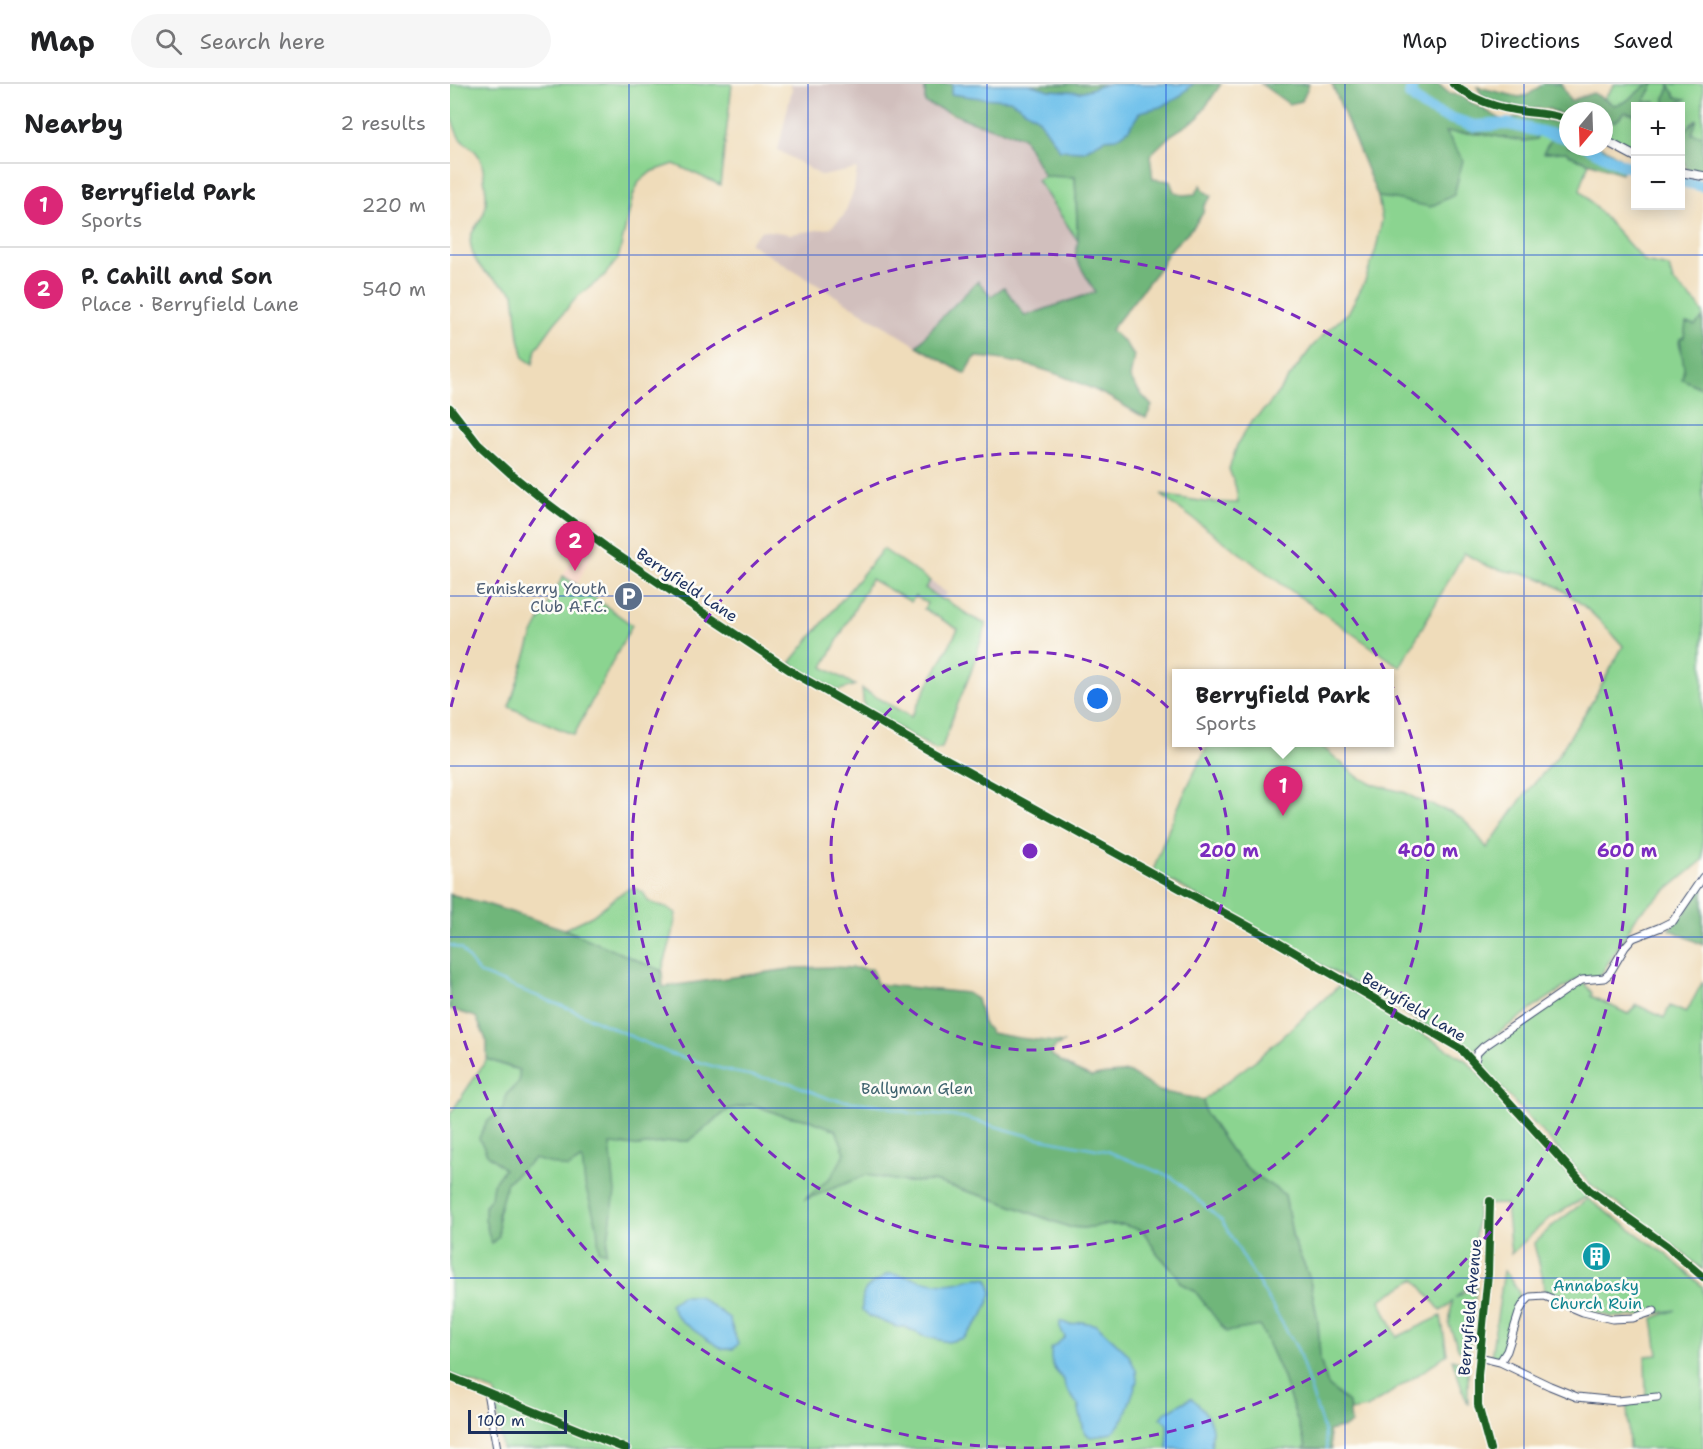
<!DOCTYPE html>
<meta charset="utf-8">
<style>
:root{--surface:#fff;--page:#f6f6f6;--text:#202124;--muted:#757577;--line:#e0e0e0;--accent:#db2777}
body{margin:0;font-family:"Shantell Sans",sans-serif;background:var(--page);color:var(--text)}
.controls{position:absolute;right:18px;top:18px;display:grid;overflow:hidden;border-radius:0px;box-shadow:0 3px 15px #0003}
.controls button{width:54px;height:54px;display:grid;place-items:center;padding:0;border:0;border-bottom:2px solid var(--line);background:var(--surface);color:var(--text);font:30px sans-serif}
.compass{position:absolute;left:1109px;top:18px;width:54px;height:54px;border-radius:50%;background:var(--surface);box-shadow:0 3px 15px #0003;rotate:199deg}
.scale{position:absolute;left:18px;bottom:15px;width:99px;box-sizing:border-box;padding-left:6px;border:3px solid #1b2f5e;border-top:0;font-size:16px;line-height:21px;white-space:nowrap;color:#1b2f5e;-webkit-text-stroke:4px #fdfcf7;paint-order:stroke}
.you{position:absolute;left:648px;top:615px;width:21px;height:21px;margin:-15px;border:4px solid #fff;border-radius:50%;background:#1a73e8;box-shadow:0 0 0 9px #1a73e833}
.badge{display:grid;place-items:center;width:39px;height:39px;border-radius:50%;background:var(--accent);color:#fff;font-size:20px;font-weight:700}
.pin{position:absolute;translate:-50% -50px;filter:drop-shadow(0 2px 3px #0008)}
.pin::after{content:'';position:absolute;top:32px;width:21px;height:18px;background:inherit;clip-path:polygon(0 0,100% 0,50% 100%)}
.popup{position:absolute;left:722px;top:585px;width:222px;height:78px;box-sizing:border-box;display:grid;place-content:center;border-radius:0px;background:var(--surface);filter:drop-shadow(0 2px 4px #0005);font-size:20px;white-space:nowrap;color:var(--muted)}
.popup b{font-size:22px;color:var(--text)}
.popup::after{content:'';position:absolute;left:50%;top:100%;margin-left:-12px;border:12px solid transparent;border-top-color:var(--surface)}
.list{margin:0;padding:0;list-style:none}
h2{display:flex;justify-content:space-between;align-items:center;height:78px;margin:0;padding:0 24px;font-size:26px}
h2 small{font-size:20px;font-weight:400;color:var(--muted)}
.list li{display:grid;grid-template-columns:39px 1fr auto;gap:18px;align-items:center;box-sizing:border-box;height:84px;padding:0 24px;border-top:2px solid var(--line)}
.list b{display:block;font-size:22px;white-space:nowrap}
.list p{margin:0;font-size:20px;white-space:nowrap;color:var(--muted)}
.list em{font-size:20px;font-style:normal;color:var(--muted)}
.icon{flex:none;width:33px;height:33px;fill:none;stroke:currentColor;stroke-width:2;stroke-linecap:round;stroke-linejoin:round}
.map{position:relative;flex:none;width:1253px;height:1365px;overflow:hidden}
header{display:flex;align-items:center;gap:36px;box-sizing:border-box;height:84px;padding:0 30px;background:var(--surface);border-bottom:2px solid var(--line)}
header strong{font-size:28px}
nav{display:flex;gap:33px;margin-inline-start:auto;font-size:21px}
.search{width:420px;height:54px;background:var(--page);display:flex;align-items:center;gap:15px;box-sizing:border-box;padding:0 21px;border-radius:33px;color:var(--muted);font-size:22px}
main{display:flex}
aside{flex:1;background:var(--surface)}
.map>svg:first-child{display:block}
.built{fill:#f5d2c2}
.industrial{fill:#d1bfbd}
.green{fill:#8bd490;stroke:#538277;stroke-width:1.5}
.forest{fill:#70b67a;stroke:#46726c;stroke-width:1.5}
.water{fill:#6fc1eb;stroke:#4578a4;stroke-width:1.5}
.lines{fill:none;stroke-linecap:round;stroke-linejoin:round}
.stream{stroke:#6fc1eb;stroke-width:2}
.river{stroke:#6fc1eb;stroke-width:12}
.minor-casing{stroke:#3b496c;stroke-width:9}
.major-casing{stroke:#3b496c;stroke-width:10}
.minor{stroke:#fff;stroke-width:7}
.major{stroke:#fff;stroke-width:8}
.cycleway-casing{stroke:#fdfcf7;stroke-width:11}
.cycleway{stroke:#1b5e20;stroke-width:8}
.grid{fill:none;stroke:#1d4ed8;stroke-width:1.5;stroke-opacity:0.55}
.ring{fill:none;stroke:#7b2cbf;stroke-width:3;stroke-dasharray:10 8}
.labels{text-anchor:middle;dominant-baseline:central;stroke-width:5;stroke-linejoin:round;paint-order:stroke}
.street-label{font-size:16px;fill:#1b2f5e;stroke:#fdfcf7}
.service-label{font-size:16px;fill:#4e5e75;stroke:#fdfcf7;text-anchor:end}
.park-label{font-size:16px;fill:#3d616d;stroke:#fdfcf7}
.culture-label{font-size:16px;fill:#0d838f;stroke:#fdfcf7}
.centre{fill:#7b2cbf;stroke:#fdfcf7;stroke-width:3}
.ring-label{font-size:18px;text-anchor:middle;font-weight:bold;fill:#7b2cbf;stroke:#fdfcf7;stroke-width:5;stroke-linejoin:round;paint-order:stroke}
</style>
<header>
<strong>Map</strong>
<div class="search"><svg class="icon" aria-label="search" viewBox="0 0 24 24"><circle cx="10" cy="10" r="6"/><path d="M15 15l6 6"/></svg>Search here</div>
<nav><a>Map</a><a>Directions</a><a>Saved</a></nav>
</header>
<main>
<aside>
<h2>Nearby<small>2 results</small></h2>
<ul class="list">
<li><span class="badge">1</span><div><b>Berryfield Park</b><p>Sports</p></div><em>220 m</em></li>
<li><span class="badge">2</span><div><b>P. Cahill and Son</b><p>Place · Berryfield Lane</p></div><em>540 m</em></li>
</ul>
</aside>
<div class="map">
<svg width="1253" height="1365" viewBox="0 0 1253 1365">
<rect width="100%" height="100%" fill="#fdfcf7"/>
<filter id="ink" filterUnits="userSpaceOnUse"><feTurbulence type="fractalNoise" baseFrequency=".0167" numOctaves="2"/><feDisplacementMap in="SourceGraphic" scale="12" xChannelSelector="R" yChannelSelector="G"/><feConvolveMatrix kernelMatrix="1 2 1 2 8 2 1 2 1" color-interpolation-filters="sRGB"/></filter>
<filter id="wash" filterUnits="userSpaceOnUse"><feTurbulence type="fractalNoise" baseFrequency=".008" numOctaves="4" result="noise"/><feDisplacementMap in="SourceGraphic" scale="24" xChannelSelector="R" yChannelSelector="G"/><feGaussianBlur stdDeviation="1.35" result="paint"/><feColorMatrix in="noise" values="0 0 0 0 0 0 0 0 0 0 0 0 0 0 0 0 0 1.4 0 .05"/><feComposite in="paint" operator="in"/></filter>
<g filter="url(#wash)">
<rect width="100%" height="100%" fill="#efdcba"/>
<path class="built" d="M 133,455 L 145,463 L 127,501 L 113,492 Z"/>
<path class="industrial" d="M 340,0 L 471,0 L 492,8 L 498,14 L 497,30 L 573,53 L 594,92 L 588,96 L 628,157 L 625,173 L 646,208 L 575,232 L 554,203 L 541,212 L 528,197 L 486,239 L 467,262 L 299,159 L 312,146 L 341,150 L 380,144 L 394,131 L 404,106 L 407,85 L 372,92 L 328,66 L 342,5 Z
M 480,497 L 497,509 L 492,516 L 475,503 Z"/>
<path class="green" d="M 0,0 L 282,0 L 270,101 L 224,80 L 201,88 L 189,98 L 183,112 L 168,175 L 153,193 L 127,213 L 104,240 L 86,265 L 83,280 L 74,274 L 69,254 L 64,209 C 50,197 31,190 24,173 C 15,149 24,149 33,131 C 38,120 36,106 34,94 C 33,83 32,73 23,65 C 18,61 13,59 9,53 C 0,36 0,20 0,0 Z
M 1165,0 L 1198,0 L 1175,18 L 1164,21 L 1154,14 Z
M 1204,0 L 1253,0 L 1253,52 L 1242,50 L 1246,36 L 1234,47 L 1231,47 L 1230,22 L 1228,22 L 1229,19 L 1220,2 L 1215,14 L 1215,22 L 1201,22 L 1205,18 L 1194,18 Z
M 1175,28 L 1185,31 L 1185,70 L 1154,51 L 1154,47 L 1160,47 L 1154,37 L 1166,37 Z
M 1091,45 L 1102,54 L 1094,69 L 1116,68 L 1126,74 L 1139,78 L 1130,106 L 1195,178 L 1219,183 L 1223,197 L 1248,221 L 1253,229 L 1253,234 L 1234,253 L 1230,255 L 1229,258 C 1233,277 1234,288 1253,299 L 1253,776 L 1189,829 L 1150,892 L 1130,893 L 1092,918 L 1021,968 L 889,891 L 703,787 C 718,742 738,700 759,659 L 868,659 L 908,693 L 926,701 L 956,709 L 968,716 L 1000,728 L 1011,734 L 1020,742 L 1037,764 L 1072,714 L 1107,673 L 1142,618 L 1173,562 C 1151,536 1124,509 1092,495 C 1075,488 1056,489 1038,482 C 1030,479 1022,473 1014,469 L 950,583 L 833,501 L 711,411 L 756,418 L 788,419 L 786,404 L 779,385 L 787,361 L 801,338 L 818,322 L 862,263 L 876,248 L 898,229 L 915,197 L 926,165 L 932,136 L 928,113 L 945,115 L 995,48 L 1033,50 L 1074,57 Z
M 594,92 L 625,93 L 628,157 L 587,96 Z
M 433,465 L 480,497 L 475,504 L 492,516 L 496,516 L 523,534 L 536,540 L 521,588 L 503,632 L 492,664 L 486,666 L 414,624 L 412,605 L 461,633 L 508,545 L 474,525 L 477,519 L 465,512 L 461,518 L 421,495 L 373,583 L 405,601 L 387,607 L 340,579 Z
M 113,492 L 127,501 L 182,541 L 124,651 L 59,623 L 83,550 Z
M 182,803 L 193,808 L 199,818 L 217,824 L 226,829 L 223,849 L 212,887 L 114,845 L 142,832 L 170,810 Z
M 1253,897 L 1253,1186 L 1218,1157 L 1140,1100 L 1032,983 L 1030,976 L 1034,966 L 1133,898 L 1142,909 L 1141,912 L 1178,930 L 1187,921 L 1214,934 L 1220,922 L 1236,929 Z
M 891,900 L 1017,977 L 1138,1112 L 1098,1135 L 1061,1170 L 1056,1120 L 1028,1121 L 1021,1199 L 1005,1214 L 1026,1202 L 1019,1268 L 1009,1266 L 999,1241 L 1002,1218 L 991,1227 L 965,1195 L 930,1216 L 947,1253 L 991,1232 L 997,1270 L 968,1291 L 917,1324 L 900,1327 L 899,1320 L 878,1301 L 870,1276 L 868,1237 L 859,1192 L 843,1156 L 835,1111 L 802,1089 L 781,1067 L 755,1029 L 753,1016 L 807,975 Z
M 37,975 L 61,984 L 108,994 L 188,1062 L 226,1057 L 239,1057 L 279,1025 L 302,1020 L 331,1031 L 360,1036 L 386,1046 L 396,1068 L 417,1091 L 456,1098 L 483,1097 L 546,1116 L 619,1143 L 634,1144 L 652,1141 L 674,1141 L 694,1147 L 707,1169 L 727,1191 L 730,1199 L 745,1207 L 776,1247 L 810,1241 L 832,1291 L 856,1362 L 854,1365 L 52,1365 L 45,1308 L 0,1290 L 0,1030 Z
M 1138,1115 L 1217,1171 L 1253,1203 L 1253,1365 L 1179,1365 L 1177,1319 L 1196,1312 L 1195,1272 L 1208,1271 L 1203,1234 L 1226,1226 L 1188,1232 L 1163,1233 L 1112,1219 L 1094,1209 L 1093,1195 L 1084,1160 L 1101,1143 Z
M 1054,1187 L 1059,1192 L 1069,1209 L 1066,1228 L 1050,1273 L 1041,1273 Z
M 1002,1275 L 1018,1280 L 1018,1321 Z"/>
<path class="forest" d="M 475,0 L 771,0 L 748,34 L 721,51 L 700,71 L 703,95 L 720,97 L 724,108 L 734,111 L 745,110 L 751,101 L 755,108 L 762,112 L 754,122 L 753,129 L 744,142 L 719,167 L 711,182 L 661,246 L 676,260 L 684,272 L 680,294 L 690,309 L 702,322 L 696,334 C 682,327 669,318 655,311 C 615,291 570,275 525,273 L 515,290 L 467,262 L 486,239 L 528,197 L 541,212 L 554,203 L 575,232 L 645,208 L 625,173 L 628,157 L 625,93 L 594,92 L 573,53 L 523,38 L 475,19 Z
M 811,0 L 859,0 L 852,17 L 839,20 Z
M 882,0 L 988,0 L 1000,10 L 1008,11 L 1056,38 L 1067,33 L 1111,38 L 1118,42 L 1118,63 L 1153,63 L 1175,77 L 1171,89 L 1126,74 L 1116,68 L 1093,69 L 1102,54 L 1091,45 L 1086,55 L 1074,57 L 1033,50 L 996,48 L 1013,76 L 1004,111 L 980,123 L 945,115 L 928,113 Z
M 1093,0 L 1111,0 L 1120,17 L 1143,9 L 1164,21 L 1175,18 L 1198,0 L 1204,0 L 1194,18 L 1205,18 L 1201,22 L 1186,22 L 1185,31 L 1175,28 L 1166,37 L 1154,37 L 1154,27 L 1118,27 L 1118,34 L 1099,25 L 1073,24 L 1050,20 L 1033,13 L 1027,3 L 1069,13 L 1078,11 Z
M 1220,2 L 1226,13 L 1236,15 L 1229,19 L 1228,22 L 1215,22 L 1215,14 Z
M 1247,35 L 1242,50 L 1253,52 L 1253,88 L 1237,86 L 1234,77 L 1231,76 L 1231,47 L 1234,47 Z
M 1253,234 L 1253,305 L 1232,295 L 1234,284 L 1230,255 L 1234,253 L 1236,239 L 1245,241 Z
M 1253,802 L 1253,861 L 1219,845 L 1237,826 Z
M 0,810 L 33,819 L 114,845 L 212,887 L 213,903 L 347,884 L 383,883 L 422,885 L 427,900 L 517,909 L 527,915 L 533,939 L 541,949 L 569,954 L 613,959 L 604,964 L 601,971 L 625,986 L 641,993 L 650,991 L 678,988 L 709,1007 L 753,1016 L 755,1029 L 781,1067 L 802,1089 L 835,1111 L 843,1156 L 859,1192 L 868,1237 L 870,1276 L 878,1301 L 899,1320 L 901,1340 L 896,1343 L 878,1347 L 881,1365 L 854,1365 L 856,1362 L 832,1291 L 810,1242 L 776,1248 L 745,1207 L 730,1199 L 727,1191 L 707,1169 L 693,1147 L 674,1141 L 652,1141 L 634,1144 L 619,1143 L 546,1116 L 483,1097 L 456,1098 L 417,1091 L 354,1116 L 382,1092 L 395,1069 L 386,1046 L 360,1036 L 331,1031 L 302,1020 L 279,1025 L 239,1057 L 226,1057 L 188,1062 L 160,1060 L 165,1108 L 156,1168 L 149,1167 L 147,1142 L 135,1101 L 132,1075 L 118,1084 L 84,1075 L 57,1098 L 48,1130 L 49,1152 L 41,1160 L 35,1135 L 35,1122 L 41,1114 L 43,1100 L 54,1085 L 37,1070 L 29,1054 L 36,1039 L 53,1024 L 56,1011 L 69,998 L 69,986 L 37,975 L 37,958 L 26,933 L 0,925 Z"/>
<path class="water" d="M 503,0 L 578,0 L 600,6 L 630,8 L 657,0 L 743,0 L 728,14 L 710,23 L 690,28 L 679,45 L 667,54 L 654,55 L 634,67 L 610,66 L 588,34 L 560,16 L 530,14 L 501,10 Z
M 437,1190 C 460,1190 481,1203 505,1199 C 517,1197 525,1192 538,1195 L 542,1209 L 536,1224 L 532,1233 L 514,1254 L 498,1258 L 473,1252 L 455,1243 L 447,1243 L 421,1233 L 412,1226 C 412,1196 420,1206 437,1190 Z
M 231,1212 L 248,1212 L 279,1234 L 288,1260 L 283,1265 L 273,1265 L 258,1256 L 231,1237 L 225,1230 L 220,1220 Z
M 610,1237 L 620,1241 L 632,1238 L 647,1241 L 678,1270 L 686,1286 L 687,1297 L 674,1334 L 666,1345 L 660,1349 L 650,1352 L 640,1353 L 634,1347 L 628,1321 L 615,1303 L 614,1296 L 605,1286 L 601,1275 L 601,1265 L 615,1253 L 610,1243 Z
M 741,1314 C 750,1320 761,1334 762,1346 C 762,1352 761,1358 762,1365 L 718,1365 L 717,1340 L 711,1334 L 716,1328 Z"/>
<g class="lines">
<path class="stream" d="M 0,861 L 11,865 L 29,889 L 120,925 L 221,970 L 283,988 L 340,999 L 380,1015 L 430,1021 L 460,1029 L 512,1033 L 583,1053 L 657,1067 L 723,1094 L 772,1137 L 848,1266 L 874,1347 L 877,1365"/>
<path class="river" d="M 962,0 L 960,11 L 973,22 L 991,31 L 1024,42 L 1058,40 L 1118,54
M 1138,63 L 1170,80 L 1186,85
M 1230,97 L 1253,102"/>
</g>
</g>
<g filter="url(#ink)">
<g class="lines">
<defs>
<path id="minor" d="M 0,324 L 28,360 L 62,391 L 136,449 L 243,522 L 344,589 L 484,669
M 644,758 L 820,854 L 1011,965 L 1139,1106 L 1217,1162 L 1253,1193
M 1025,978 L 1027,969 L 1033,963 L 1122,902 L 1132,896 L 1154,894 L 1159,890 L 1175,863 L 1183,854 L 1211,843 L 1223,837 L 1253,793
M 1029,1273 L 1050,1278 L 1100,1302 L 1127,1313 L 1167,1317 L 1207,1313
M 1050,1278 L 1057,1267 L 1070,1226 L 1074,1219 L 1080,1213 L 1095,1212 L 1133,1228 L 1162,1235 L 1183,1234 L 1204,1227
M 0,1293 L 176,1365
M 37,1308 L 47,1365
M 1040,1365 L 1028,1321 L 1028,1291 L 1038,1190 L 1040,1117"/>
<path id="major" d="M 1003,0 C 1024,17 1050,25 1077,28 C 1092,30 1104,30 1118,36
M 1154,56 L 1186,73
M 1230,88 L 1253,92"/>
</defs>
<use href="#minor" class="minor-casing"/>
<use href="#major" class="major-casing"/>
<use href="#minor" class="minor"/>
<use href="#major" class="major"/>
<defs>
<path id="cycleway" d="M 1003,0 C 1024,17 1050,25 1077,28 C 1092,30 1104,30 1118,36
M 0,324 L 28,360 L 61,390 L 97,419 L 156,463 L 243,522 L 344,589 L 480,667 L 820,854 L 1011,965 L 1139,1106 L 1217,1162 L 1253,1193
M 0,1293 L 176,1365
M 1040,1365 L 1028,1321 L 1028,1291 L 1038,1190 L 1040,1117"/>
</defs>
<use href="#cycleway" class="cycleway-casing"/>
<use href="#cycleway" class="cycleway"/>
</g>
</g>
<path class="grid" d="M 179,0 L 179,1365M 358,0 L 358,1365M 537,0 L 537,1365M 716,0 L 716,1365M 895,0 L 895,1365M 1074,0 L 1074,1365M 0,171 L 1253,171M 0,341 L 1253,341M 0,512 L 1253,512M 0,682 L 1253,682M 0,853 L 1253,853M 0,1024 L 1253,1024M 0,1194 L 1253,1194"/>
<g class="ring">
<circle cx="580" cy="767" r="199"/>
<circle cx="580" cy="767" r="398"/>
<path d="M1 623A597 597 0 1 1 1 911"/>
</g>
<defs>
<symbol id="parking-disc" viewBox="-11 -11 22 22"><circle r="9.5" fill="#5c6f8a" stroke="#fdfcf7"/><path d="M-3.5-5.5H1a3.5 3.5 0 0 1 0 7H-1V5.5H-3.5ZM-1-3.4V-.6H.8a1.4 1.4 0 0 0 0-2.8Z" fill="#fff"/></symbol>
<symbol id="building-disc" viewBox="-11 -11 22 22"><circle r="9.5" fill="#0f9aa8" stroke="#fdfcf7"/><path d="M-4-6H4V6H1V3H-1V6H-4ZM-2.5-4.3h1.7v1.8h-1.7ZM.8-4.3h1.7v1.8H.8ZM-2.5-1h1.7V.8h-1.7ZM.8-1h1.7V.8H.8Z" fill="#fff"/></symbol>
</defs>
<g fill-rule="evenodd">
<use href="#parking-disc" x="162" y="496" width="33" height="33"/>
<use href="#building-disc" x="1130" y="1156" width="33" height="33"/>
</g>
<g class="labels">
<g class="street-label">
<text transform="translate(237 501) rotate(34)">Berryfield Lane</text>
<text transform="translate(964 923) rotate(31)">Berryfield Lane</text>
<text transform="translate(1020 1223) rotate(-85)">Berryfield Avenue</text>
</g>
<g class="service-label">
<text x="157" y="504">Enniskerry Youth<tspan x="157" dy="18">Club A.F.C.</tspan></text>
</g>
<g class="park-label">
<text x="467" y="1004">Ballyman Glen</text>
</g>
<g class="culture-label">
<text x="1146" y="1201">Annabasky<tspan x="1146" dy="18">Church Ruin</tspan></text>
</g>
</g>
<circle cx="580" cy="767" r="9" class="centre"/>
<g class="ring-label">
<text x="779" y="773">200 m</text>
<text x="978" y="773">400 m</text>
<text x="1177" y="773">600 m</text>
</g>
</svg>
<div class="controls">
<button>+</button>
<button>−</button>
</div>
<svg class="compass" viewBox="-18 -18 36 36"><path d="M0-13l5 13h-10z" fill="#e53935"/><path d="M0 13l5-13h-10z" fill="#757577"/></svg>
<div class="scale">100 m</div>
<div class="you"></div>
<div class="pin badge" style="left:833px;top:732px">1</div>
<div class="popup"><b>Berryfield Park</b>Sports</div>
<div class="pin badge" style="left:125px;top:487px">2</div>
</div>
</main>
